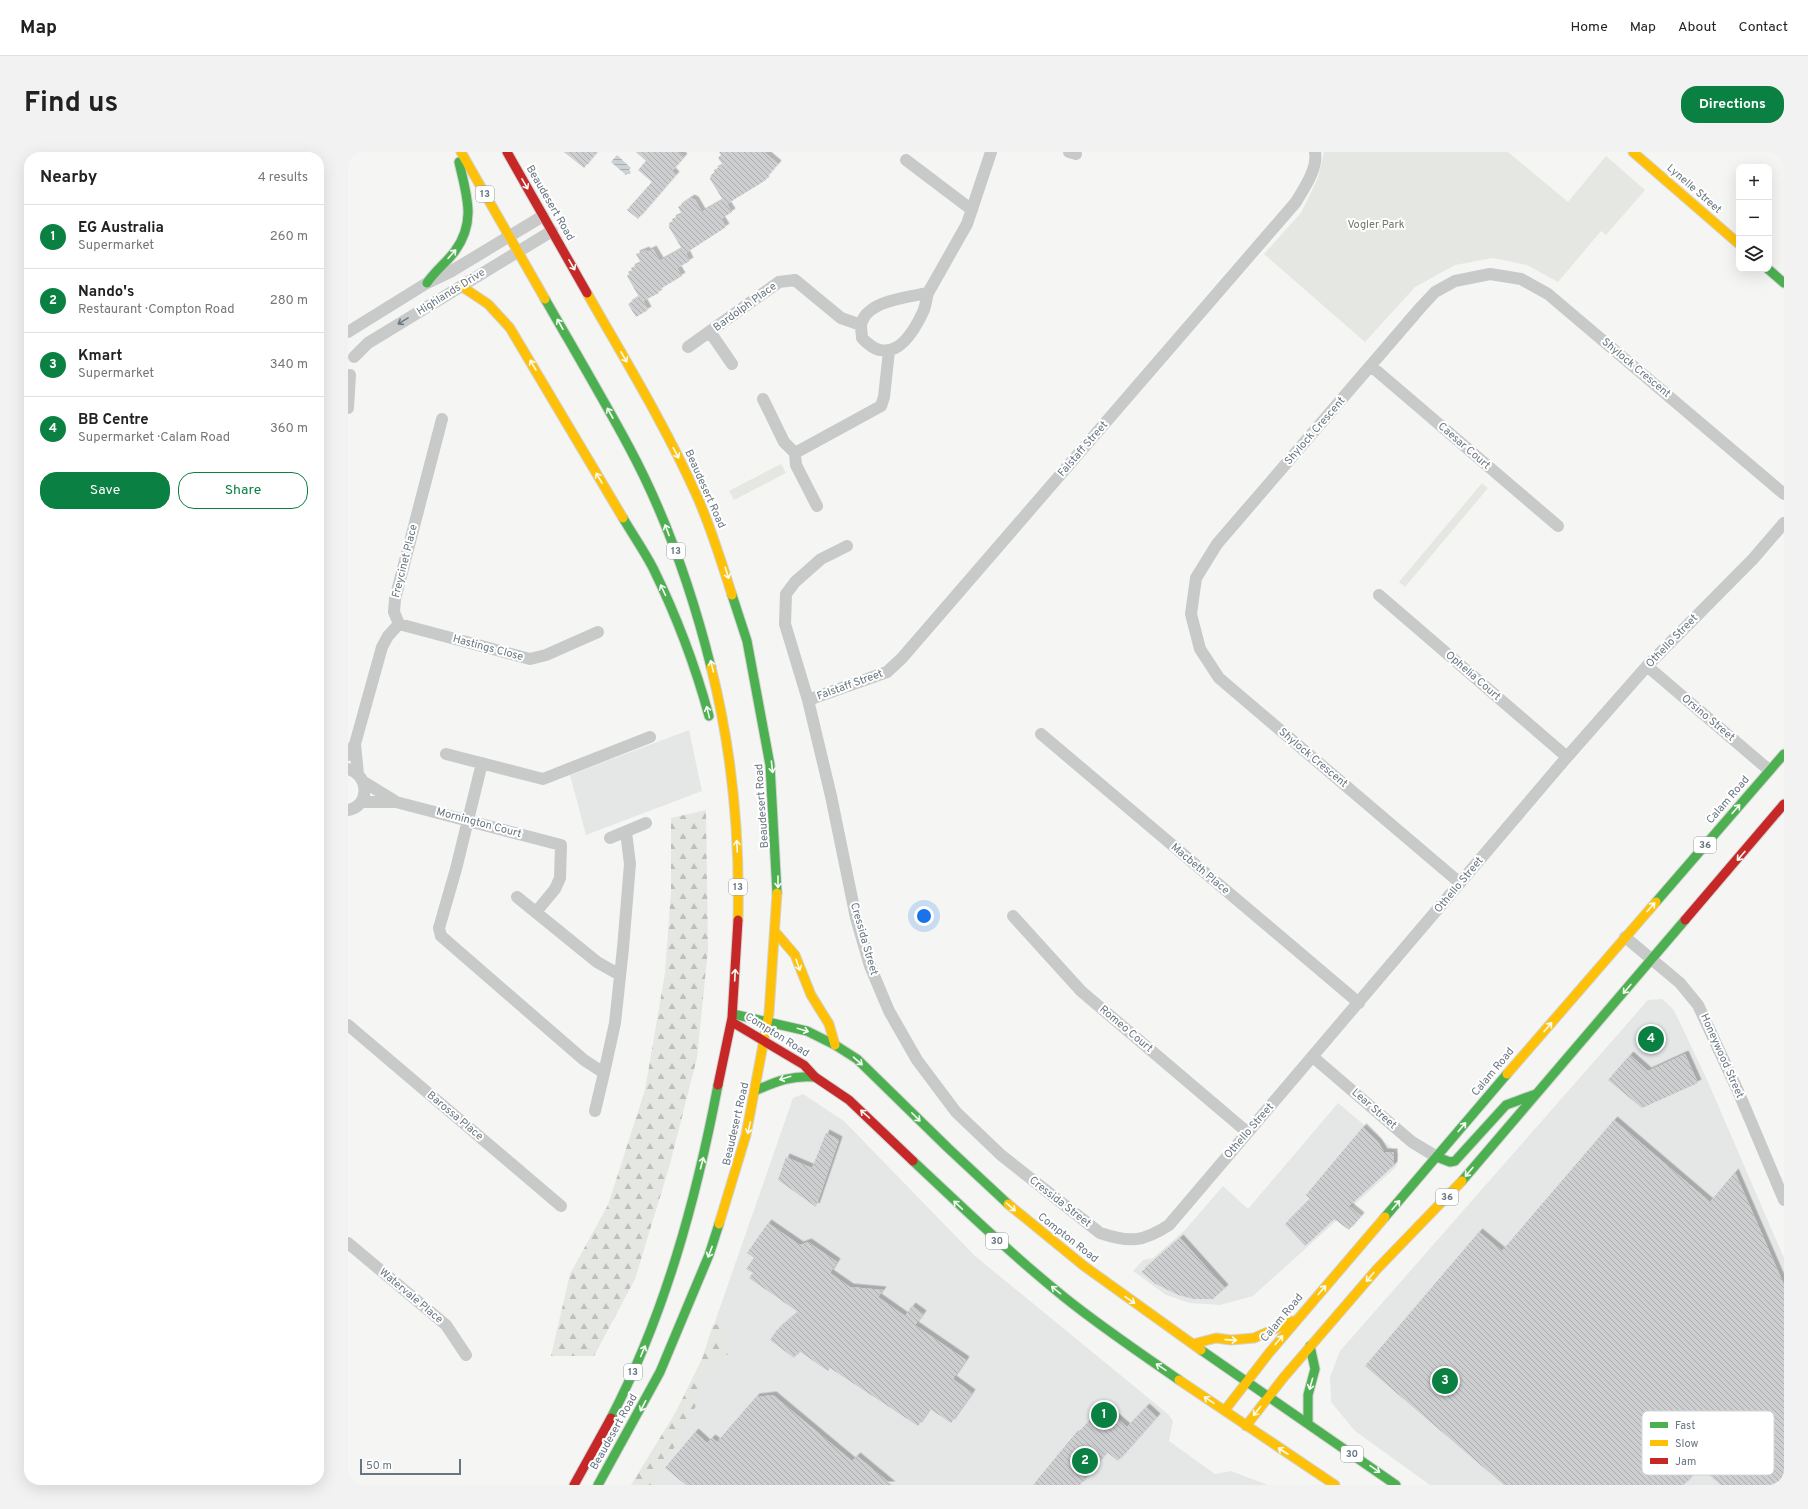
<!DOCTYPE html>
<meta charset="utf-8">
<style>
:root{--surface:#fff;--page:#f2f2f2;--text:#222;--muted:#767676;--line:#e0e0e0;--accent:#0b8043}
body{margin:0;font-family:Overpass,sans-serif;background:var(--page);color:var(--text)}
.controls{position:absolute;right:12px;top:12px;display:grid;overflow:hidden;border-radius:8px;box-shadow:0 4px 16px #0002}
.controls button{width:36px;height:36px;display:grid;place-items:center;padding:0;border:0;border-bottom:1px solid var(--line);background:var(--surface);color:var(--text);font:20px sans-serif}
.scale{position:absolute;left:12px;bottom:10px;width:101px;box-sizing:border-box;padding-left:4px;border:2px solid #687682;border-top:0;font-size:11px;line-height:14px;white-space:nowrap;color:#687682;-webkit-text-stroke:3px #fff;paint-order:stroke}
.you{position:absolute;left:576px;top:764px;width:14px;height:14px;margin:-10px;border:3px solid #fff;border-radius:50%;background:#1a73e8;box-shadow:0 0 0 6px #1a73e833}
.badge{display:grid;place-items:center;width:26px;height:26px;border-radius:50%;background:var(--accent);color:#fff;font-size:13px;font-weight:700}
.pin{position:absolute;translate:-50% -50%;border:2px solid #fff;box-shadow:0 1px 4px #0006}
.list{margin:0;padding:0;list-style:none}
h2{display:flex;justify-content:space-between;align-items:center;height:52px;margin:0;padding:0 16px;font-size:17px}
h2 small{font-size:13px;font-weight:400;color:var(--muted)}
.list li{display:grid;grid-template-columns:26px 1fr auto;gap:12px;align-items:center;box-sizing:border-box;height:64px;padding:0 16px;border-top:1px solid var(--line)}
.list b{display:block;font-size:15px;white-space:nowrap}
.list p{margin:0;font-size:13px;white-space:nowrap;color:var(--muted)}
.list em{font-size:13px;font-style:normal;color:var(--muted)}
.actions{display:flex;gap:8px;padding:12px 16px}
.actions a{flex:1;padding:9px 0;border:1px solid var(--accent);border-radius:16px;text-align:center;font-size:14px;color:var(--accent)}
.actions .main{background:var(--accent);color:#fff}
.icon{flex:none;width:22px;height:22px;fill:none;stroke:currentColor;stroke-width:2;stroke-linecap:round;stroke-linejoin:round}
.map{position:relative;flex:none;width:1436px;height:1333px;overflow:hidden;border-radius:16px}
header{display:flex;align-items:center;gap:24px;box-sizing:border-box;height:56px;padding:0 20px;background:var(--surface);border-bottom:1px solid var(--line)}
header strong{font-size:19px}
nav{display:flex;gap:22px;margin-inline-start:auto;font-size:14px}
.intro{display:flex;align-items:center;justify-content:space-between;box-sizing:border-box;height:96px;padding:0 24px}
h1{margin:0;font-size:28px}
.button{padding:10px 18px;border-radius:16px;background:var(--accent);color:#fff;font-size:14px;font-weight:700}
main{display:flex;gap:24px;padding:0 24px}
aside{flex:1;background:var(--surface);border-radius:16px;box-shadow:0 4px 16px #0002}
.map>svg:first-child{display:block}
.built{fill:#e5e7e7}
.green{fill:#e4e7e2}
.forest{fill:url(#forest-firs)}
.water{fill:url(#water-rules)}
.building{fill:url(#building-back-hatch);filter:url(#shadow)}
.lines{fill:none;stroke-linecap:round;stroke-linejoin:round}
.fast-casing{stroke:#d2d3d3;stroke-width:11}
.slow-casing{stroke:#d2d3d3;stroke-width:11}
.jam-casing{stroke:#d2d3d3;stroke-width:11}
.street{stroke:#c8caca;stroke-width:12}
.fast{stroke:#4caf50;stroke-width:9}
.slow{stroke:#ffc107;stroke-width:9}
.jam{stroke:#c62828;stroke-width:9}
.oneway{stroke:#f6fbf6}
.oneway2{stroke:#6d7a86}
.labels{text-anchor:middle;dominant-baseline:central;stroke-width:4;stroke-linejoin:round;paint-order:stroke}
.shield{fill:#fff;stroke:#959fa8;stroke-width:1}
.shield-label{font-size:10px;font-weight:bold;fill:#687682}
.street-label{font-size:11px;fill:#687682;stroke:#fff}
.park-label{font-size:11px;fill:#6a7a66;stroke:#fff}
.key{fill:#fff;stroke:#d2d6da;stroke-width:1}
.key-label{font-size:11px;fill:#687682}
</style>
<header>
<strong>Map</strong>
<nav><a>Home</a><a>Map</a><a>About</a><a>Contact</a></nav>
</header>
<div class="intro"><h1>Find us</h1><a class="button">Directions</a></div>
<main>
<aside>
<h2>Nearby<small>4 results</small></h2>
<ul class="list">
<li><span class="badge">1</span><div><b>EG Australia</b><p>Supermarket</p></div><em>260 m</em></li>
<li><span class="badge">2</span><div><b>Nando's</b><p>Restaurant · Compton Road</p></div><em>280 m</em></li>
<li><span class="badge">3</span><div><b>Kmart</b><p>Supermarket</p></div><em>340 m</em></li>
<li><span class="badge">4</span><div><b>BB Centre</b><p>Supermarket · Calam Road</p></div><em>360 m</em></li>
</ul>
<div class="actions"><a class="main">Save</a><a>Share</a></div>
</aside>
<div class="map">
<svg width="1436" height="1333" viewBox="0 0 1436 1333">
<defs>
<pattern id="forest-firs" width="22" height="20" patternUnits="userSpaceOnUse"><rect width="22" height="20" fill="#e4e7e2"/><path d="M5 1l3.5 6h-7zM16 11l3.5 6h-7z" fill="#bdc0bd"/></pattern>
<pattern id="water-rules" width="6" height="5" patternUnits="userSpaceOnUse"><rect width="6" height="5" fill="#cbd2d5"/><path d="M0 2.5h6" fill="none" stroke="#a9afb2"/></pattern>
<pattern id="building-back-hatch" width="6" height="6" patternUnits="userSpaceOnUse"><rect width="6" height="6" fill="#cdcecf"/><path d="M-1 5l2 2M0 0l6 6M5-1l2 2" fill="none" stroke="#aaacad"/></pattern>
<filter id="shadow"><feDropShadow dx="3.5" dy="-3.5" stdDeviation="0" flood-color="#0004"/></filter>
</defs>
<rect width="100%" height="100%" fill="#f5f5f4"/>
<path class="built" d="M 341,578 L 354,639 L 238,683 L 222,623 Z
M 1314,847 L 1326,858 L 1360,930 L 1436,1106 L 1436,1333 L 1082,1333 L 1007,1279 L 983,1250 L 982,1225 L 992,1199 L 1300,848 Z
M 455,942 L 496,969 L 627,1104 L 820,1262 L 825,1269 L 821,1289 L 867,1322 L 883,1319 L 920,1333 L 292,1333 L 354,1207 L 445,946 Z
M 990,951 L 1051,1002 L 1048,1015 L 905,1144 L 872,1153 L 842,1151 L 818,1143 L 785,1119 L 795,1108 L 805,1106 L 837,1078 L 875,1034 L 900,1057 Z"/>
<path class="green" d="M 976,0 L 1160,0 L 1220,50 L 1258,4 L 1297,38 L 1258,83 L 1253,79 L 1210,130 L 1179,113 L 1145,106 L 1107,113 L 1067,135 L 1017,190 L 916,102 L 953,61 L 970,26 Z
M 433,312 L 438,321 L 386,348 L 381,339 Z
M 1134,331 L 1140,336 L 1057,435 L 1051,430 Z"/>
<path class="forest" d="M 358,658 L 360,797 L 349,906 L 322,1012 L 287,1127 L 246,1204 L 203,1204 L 222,1122 L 260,1053 L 297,938 L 317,821 L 323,740 L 323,666 Z
M 371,1172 L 379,1176 L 374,1192 L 382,1196 L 385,1202 L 377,1203 L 365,1209 L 357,1219 L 352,1230 L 352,1244 L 346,1258 L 336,1272 L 329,1292 L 307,1321 L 307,1325 L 312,1333 L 283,1333 L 329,1258 L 354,1207 L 365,1173 Z"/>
<path class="water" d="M 269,3 L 283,16 L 281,18 L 283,20 L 282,22 L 279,22 L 278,23 L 263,10 Z"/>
<path class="building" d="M 216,0 L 249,0 L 236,16 Z
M 288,0 L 330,0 L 336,5 L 324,19 L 328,23 L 290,67 L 279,58 L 304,30 L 290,18 L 298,9 Z
M 371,0 L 416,0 L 430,12 L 417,27 L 418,28 L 379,52 L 384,60 L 373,67 L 378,75 L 338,101 L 342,109 L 329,116 L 334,124 L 309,139 L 311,141 L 295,149 L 300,158 L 288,165 L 280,152 L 291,145 L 279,124 L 281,122 L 280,120 L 284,118 L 283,116 L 293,111 L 288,102 L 298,98 L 299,100 L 305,97 L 312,109 L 334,97 L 321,75 L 321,71 L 325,69 L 324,67 L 334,62 L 330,55 L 343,46 L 347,48 L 354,60 L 375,48 L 362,27 L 363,23 L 367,20 L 366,18 L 375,13 L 370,6 L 373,3 Z
M 1337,902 L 1350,931 L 1294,956 L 1260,928 L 1282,903 L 1300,919 Z
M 1266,968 L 1362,1050 L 1387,1020 L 1436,1133 L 1436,1333 L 1373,1333 L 1351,1315 L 1336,1333 L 1156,1333 L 1017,1214 L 1131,1080 L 1154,1099 Z
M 1015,975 L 1030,990 L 1036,1000 L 1046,1000 L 1046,1013 L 1001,1054 L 1013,1064 L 1001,1078 L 986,1067 L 957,1094 L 937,1072 L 962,1047 L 958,1043 Z
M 478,981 L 491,988 L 468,1055 L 430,1028 L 438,1005 L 464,1016 Z
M 420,1071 L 452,1093 L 460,1090 L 489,1110 L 482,1121 L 502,1135 L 535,1138 L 530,1145 L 557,1164 L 564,1154 L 575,1162 L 567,1173 L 618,1208 L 605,1227 L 624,1241 L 603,1271 L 582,1257 L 570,1274 L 482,1216 L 480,1219 L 451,1199 L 446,1206 L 422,1188 L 429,1178 L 450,1160 L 401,1126 L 405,1121 L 398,1117 L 406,1106 L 399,1101 Z
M 832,1086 L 877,1136 L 865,1147 L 846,1147 L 830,1143 L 808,1132 L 793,1120 Z
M 425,1243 L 504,1309 L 509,1304 L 544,1333 L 338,1333 L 317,1316 L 347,1280 L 359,1291 L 364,1286 L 369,1290 L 408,1245 Z
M 755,1254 L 779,1275 L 798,1255 L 809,1265 L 770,1309 L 759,1300 L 732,1333 L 685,1333 L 727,1282 L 728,1283 Z"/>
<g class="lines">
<defs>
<path id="fast" d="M 1420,117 L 1436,131
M 79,131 C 87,119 99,110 107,99 C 129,69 118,42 111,10
M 197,147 C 225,196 254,245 281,295 C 318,364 344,439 363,515
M 275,366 C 285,383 296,399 305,416 C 328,463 347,513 361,564
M 384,443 L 399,489 L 422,613 L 429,741
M 1308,750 L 1436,602
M 385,862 L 459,879 L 487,893 L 509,907 L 600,996 L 660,1052
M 409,938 C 429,929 445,923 467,925
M 1089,1005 L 1102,1010 L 1107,1009 L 1158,953 L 1188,942
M 565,1009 C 614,1055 663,1102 716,1145 C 752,1174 792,1201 831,1228
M 1114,1029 L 1337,768
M 1037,1065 L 1159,922
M 853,1198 L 1048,1333
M 263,1266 C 317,1162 348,1048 370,933
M 960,1272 L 960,1243 L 967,1217 L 962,1194
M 250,1333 L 312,1220 L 361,1103 L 371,1072"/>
<path id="slow" d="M 113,0 L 197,147
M 1285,0 L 1391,92
M 113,134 L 140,152 L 162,176 L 275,366
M 239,141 C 277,208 317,273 348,342 C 363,375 373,409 384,443
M 363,515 C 384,598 392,683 390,768
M 429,782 L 447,803 L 463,843 L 481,872 L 487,893
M 1159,922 L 1308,750
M 660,1052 L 736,1114 L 853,1198
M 371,1072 L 398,983 L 421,861 L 429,741
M 845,1192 L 868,1186 L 883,1188 L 906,1186 L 945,1169
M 831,1228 L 987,1333
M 877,1258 L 921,1201 L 1037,1065
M 898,1274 L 936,1225 L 1029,1117 L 1114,1029"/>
<path id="jam" d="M 159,0 L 239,141
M 1337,768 L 1436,652
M 384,870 L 456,913 L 467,925 L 501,948 L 565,1009
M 370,933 L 384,866 L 390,768
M 226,1333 L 263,1266"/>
</defs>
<use href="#fast" class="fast-casing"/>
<use href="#slow" class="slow-casing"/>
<use href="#jam" class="jam-casing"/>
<path class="street" d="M 721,0 L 728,2
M 558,8 L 624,58
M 580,141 C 578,147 578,154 575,160 C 568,175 553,203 532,198 C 525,197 519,191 514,186 C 514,182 513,178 513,174 C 516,149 560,145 580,141 Z
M 580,141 L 619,72 L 643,0
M 0,180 L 79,131 L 102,120 L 195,64
M 362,180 L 384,212
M 340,195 L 431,130 L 447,128 L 493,166 L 513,173
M 6,205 L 20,191 L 204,79
M 1023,214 L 1210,374
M 415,247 L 436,290 L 447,301 L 448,313 L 469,354
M 0,256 L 2,223
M 447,301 L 533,254 L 536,245 L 541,199
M 499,394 L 473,407 L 447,430 L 438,442 L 437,472 L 460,548 L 483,644 L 508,766 L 522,814 L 541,859 L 569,908 L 608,960 L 653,1003 L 752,1081 C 782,1091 795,1090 821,1073 L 1219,605 L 1299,514 L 1405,407 L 1436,371
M 1031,443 L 1219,605
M 51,472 L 182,507 L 198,503 L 250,480
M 1299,514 L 1421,618
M 460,548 L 539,520 L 554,506 L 948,50 C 956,36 970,17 967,0
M 693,582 L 1011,851
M 7,592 L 10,622
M 98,602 L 195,627 L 302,585
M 0,603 L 7,592 L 34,495 L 40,484 L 51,472 L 46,460 L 47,447 L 94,267
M 134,611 L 108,717 L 91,776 L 93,784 L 236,908 L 256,921 L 267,871 L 275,796 L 282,712 L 278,680
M 0,617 C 21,622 23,654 0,658
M 16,630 L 47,649
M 13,650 L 48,650 L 213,693 L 212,726 L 207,737 L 188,760
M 262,686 L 298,671
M 1112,731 L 871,526 L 852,497 L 843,462 L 848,426 L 869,392 L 1073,155 L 1087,140 L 1107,129 L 1142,122 L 1173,127 L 1200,142 L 1436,342
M 169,745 L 249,810 L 272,823
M 665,764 L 733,839 L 899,980
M 1277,785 L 1332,831 L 1350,853 L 1390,939 L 1436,1048
M 0,873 L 213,1054
M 965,905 L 1064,990 L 1089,1005
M 247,959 L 256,921
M 0,1091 L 98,1173 L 118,1203"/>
<use href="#fast" class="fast"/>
<use href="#slow" class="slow"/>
<use href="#jam" class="jam"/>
</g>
<defs><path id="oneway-shaft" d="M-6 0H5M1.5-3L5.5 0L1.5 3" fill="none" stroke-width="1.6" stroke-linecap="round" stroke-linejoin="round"/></defs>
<g class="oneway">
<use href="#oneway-shaft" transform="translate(177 32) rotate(60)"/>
<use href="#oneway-shaft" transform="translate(104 102) rotate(-48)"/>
<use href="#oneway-shaft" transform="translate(224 113) rotate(60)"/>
<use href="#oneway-shaft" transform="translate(212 172) rotate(-119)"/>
<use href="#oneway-shaft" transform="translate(276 205) rotate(60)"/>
<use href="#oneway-shaft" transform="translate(185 213) rotate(-121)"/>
<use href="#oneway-shaft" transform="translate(262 261) rotate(-119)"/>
<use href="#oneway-shaft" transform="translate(328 301) rotate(62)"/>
<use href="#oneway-shaft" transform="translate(251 326) rotate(-120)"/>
<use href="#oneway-shaft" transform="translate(319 378) rotate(-111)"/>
<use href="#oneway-shaft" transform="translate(379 421) rotate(72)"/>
<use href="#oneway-shaft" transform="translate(315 438) rotate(-115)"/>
<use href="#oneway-shaft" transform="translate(364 514) rotate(-104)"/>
<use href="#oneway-shaft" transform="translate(360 560) rotate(-104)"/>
<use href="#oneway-shaft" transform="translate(424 615) rotate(84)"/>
<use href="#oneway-shaft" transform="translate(1388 657) rotate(-49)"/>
<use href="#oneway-shaft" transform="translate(389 694) rotate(-93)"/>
<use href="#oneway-shaft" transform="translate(1393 704) rotate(131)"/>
<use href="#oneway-shaft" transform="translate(430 730) rotate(90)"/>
<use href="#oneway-shaft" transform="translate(1303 755) rotate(-49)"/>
<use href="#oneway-shaft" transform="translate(450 813) rotate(71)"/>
<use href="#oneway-shaft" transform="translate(387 823) rotate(-87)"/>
<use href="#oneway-shaft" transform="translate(1279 837) rotate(130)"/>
<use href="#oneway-shaft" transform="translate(1200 875) rotate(-49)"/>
<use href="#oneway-shaft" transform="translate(455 878) rotate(17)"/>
<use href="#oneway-shaft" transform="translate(510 909) rotate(41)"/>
<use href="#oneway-shaft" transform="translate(437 926) rotate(163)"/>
<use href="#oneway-shaft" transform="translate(517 962) rotate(-138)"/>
<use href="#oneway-shaft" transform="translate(568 965) rotate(45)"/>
<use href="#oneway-shaft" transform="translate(1114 975) rotate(-50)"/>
<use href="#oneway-shaft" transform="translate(401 976) rotate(103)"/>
<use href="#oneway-shaft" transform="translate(354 1011) rotate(-75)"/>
<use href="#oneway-shaft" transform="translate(1121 1020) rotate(131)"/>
<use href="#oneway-shaft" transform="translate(610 1053) rotate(-137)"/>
<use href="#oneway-shaft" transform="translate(1048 1053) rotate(-49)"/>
<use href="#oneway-shaft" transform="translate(663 1055) rotate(41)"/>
<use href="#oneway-shaft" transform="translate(362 1100) rotate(111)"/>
<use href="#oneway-shaft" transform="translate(1022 1125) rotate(131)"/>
<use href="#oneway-shaft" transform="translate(708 1138) rotate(-141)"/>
<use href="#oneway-shaft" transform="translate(974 1138) rotate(-49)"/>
<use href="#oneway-shaft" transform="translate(782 1148) rotate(35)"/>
<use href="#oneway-shaft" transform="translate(883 1188) rotate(4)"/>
<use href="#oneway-shaft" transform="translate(931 1188) rotate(-50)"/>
<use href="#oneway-shaft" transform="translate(295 1199) rotate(-67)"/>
<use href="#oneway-shaft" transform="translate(813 1215) rotate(-146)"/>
<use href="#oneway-shaft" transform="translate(963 1232) rotate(106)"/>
<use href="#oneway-shaft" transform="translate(861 1248) rotate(-146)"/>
<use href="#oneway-shaft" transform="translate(295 1254) rotate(117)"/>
<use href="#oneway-shaft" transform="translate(909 1259) rotate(128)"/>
<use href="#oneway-shaft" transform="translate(935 1299) rotate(-147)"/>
<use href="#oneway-shaft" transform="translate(1027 1317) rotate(35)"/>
</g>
<use class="oneway2" href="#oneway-shaft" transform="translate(55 169) rotate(149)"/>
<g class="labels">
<g class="shield">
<rect x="128" y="34" width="18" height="16" rx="3"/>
<rect x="319" y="391" width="18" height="16" rx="3"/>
<rect x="1346" y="685" width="22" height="16" rx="3"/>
<rect x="381" y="727" width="18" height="16" rx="3"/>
<rect x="1088" y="1037" width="22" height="16" rx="3"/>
<rect x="638" y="1081" width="22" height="16" rx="3"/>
<rect x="276" y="1212" width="18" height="16" rx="3"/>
<rect x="993" y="1294" width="22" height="16" rx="3"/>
</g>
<g class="shield-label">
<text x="137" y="42">13</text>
<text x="328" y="399">13</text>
<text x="1357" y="693">36</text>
<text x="390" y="735">13</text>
<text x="1099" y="1045">36</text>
<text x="649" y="1089">30</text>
<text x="285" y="1220">13</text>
<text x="1004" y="1302">30</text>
</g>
<g class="street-label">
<text transform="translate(1346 37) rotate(41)">Lynelle Street</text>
<text transform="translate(202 51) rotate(60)">Beaudesert Road</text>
<text transform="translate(103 140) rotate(-32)">Highlands Drive</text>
<text transform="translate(397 155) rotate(-36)">Bardolph Place</text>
<text transform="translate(1288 216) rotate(40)">Shylock Crescent</text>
<text transform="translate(967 279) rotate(-49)">Shylock Crescent</text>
<text transform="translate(1116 294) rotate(41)">Caesar Court</text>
<text transform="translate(735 297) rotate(-49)">Falstaff Street</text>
<text transform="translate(357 337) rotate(66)">Beaudesert Road</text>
<text transform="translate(57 409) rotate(-76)">Freycinet Place</text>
<text transform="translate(1324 489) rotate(-46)">Othello Street</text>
<text transform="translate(140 496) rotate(15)">Hastings Close</text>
<text transform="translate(1125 524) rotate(41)">Ophelia Court</text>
<text transform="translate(502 533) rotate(-20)">Falstaff Street</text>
<text transform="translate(1360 566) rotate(40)">Orsino Street</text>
<text transform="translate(965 606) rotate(40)">Shylock Crescent</text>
<text transform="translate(1380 648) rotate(-49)">Calam Road</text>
<text transform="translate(414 654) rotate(-94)">Beaudesert Road</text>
<text transform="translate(131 671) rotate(15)">Mornington Court</text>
<text transform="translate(852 717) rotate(40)">Macbeth Place</text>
<text transform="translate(1111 733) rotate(-50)">Othello Street</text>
<text transform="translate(516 787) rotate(74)">Cressida Street</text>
<text transform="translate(778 877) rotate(40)">Romeo Court</text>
<text transform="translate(429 883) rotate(32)">Compton Road</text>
<text transform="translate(1374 904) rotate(66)">Honeywood Street</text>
<text transform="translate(1145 920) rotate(-50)">Calam Road</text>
<text transform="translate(1026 957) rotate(41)">Lear Street</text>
<text transform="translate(107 964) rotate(40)">Barossa Place</text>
<text transform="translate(388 972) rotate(-77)">Beaudesert Road</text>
<text transform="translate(901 979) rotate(-49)">Othello Street</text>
<text transform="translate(712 1050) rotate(38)">Cressida Street</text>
<text transform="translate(720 1086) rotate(38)">Compton Road</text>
<text transform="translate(63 1144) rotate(40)">Watervale Place</text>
<text transform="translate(934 1166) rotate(-50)">Calam Road</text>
<text transform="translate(266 1280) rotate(-61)">Beaudesert Road</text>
</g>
<g class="park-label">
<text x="1028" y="73">Vogler Park</text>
</g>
</g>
<rect x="1294" y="1259" width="132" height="64" rx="6" class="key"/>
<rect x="1302" y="1270" width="18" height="6" fill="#4caf50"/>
<rect x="1302" y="1288" width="18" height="6" fill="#ffc107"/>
<rect x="1302" y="1306" width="18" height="6" fill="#c62828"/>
<g class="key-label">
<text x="1327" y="1277">Fast</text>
<text x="1327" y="1295">Slow</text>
<text x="1327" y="1313">Jam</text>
</g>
</svg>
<div class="controls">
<button>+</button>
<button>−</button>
<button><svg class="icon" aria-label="layers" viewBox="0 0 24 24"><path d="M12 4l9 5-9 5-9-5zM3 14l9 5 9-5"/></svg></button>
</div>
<div class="scale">50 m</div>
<div class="you"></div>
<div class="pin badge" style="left:756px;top:1263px">1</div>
<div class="pin badge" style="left:737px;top:1309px">2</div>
<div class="pin badge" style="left:1097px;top:1229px">3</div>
<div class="pin badge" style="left:1303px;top:887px">4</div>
</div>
</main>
